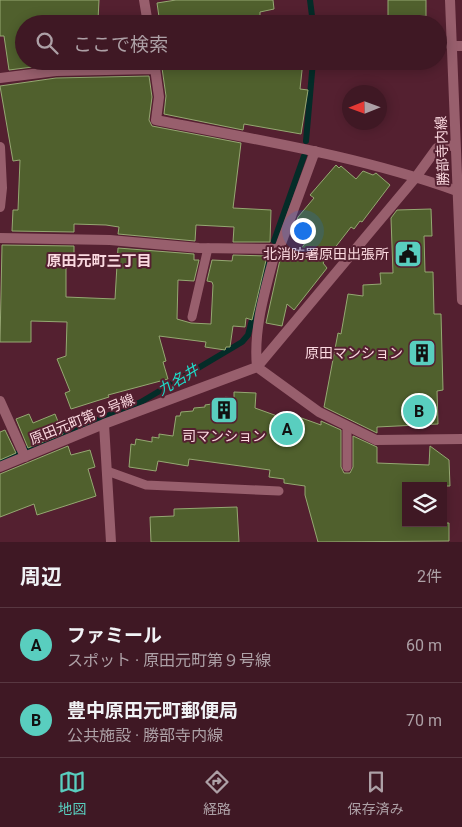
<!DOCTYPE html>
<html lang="ja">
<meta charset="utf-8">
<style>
:root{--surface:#3f1824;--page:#46212c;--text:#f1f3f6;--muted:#ada0a6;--line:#583741;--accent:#59cebf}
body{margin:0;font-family:Roboto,"Noto Sans JP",sans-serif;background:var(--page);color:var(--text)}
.controls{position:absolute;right:15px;bottom:15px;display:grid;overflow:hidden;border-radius:0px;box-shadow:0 2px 12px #0003}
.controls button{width:45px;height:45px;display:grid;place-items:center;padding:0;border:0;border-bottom:1px solid var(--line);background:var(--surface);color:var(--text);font:25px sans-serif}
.compass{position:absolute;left:342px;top:85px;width:45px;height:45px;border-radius:50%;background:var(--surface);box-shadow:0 2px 12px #0003;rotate:269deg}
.you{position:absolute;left:302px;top:230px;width:18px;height:18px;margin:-12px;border:4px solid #fff;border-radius:50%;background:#1a73e8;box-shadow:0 0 0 8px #1a73e833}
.badge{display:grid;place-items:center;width:32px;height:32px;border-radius:50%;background:var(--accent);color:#111;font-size:16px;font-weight:700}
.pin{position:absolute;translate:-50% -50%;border:2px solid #fff;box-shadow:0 1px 5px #0006}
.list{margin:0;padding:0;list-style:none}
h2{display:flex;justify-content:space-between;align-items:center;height:65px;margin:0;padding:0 20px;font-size:21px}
h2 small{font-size:16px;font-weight:400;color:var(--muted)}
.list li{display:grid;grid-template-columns:32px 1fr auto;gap:15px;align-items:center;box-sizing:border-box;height:75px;padding:0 20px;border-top:1px solid var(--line)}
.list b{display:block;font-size:19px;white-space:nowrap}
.list p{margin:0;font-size:16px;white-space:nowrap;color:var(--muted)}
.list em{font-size:16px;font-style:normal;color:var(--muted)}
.icon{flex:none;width:28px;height:28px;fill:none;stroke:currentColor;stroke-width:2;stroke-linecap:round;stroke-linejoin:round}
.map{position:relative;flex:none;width:462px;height:542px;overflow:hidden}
.search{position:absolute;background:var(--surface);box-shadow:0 2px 12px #0003;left:15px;right:15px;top:15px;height:55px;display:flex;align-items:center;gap:12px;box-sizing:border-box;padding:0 18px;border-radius:28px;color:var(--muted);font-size:19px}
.sheet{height:215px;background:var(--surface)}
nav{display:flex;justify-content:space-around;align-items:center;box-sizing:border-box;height:70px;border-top:1px solid var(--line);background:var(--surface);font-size:14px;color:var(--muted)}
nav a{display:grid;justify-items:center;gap:2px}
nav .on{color:var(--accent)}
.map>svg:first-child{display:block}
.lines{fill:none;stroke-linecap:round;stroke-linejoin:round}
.stream{stroke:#042c28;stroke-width:6}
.building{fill:#50602d;stroke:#95a872}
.service{stroke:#985f6d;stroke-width:9}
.minor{stroke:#985f6d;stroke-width:10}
.tertiary{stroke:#985f6d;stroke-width:10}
.labels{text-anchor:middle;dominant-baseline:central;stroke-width:4;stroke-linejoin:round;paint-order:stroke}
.street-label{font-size:14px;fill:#fbd9e0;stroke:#542030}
.poi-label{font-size:14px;fill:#fbd9e0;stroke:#542030;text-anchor:end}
.neighbourhood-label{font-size:15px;font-weight:bold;fill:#fbd9e0;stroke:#542030}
.water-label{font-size:15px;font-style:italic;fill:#1dddcb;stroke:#542030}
</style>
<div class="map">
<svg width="462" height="542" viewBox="0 0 462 542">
<rect width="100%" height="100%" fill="#542030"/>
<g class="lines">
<path class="stream" d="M 310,0 L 313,24
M 306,141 L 313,61
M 274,241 L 304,156
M 27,449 L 141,402 L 242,342 L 248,335 L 269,256
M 0,460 L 18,453"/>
</g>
<path class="building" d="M 0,0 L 99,0 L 98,20 L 24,24 L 24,61 L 147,62 L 56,64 L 9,70 L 4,36 L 0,36 Z
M 176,0 L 273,0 L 274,9 L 260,12 L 260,24 L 235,24 L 235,16 L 160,24 L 157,3 Z
M 388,0 L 426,0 L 426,16 L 388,17 Z
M 161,61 L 303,61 L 300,89 L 308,90 L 301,134 L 244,124 L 243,130 L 164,114 L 166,96 Z
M 149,76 L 152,97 L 149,120 L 152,126 L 241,143 L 233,208 L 271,210 L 270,242 L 233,242 L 234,227 L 196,225 L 195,241 L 118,234 L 119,227 L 106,225 L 74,224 L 74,232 L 12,231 L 13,210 L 18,210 L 20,160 L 13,161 L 0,86 L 56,78 Z
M 336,165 L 339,168 L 341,166 L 356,179 L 363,171 L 373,175 L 376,173 L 390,185 L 362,222 L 360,221 L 354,229 L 351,227 L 323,263 L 327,268 L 294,310 L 287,304 L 282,326 L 266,323 L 281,255 L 285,252 L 296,255 L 313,233 L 297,220 L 298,217 L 314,198 L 310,195 Z
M 431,209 L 432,236 L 424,236 L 425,272 L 433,272 L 434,314 L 441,314 L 443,390 L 437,391 L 438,424 L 377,427 L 377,433 L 324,407 L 338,333 L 341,334 L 348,294 L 363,296 L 363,285 L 381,284 L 380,273 L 393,273 L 391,218 L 397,210 Z
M 2,245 L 74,246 L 74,258 L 66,258 L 66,297 L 115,299 L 118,248 L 194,254 L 194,260 L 199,260 L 194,281 L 178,280 L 177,319 L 191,323 L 211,324 L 213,285 L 212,282 L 207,281 L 212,260 L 232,261 L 233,255 L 267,256 L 252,320 L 246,318 L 245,327 L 233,326 L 230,347 L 226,347 L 225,350 L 205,347 L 206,342 L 159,336 L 166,361 L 163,362 L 168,379 L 108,395 L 109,397 L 71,409 L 65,393 L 70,391 L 57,359 L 66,356 L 67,322 L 31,321 L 31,342 L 0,342 Z
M 234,392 L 256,393 L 255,408 L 294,422 L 296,416 L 321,425 L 321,421 L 341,430 L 341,467 L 344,473 L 350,473 L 353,467 L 353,436 L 377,447 L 377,463 L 429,465 L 430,446 L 449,460 L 450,486 L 406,486 L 406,523 L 449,523 L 449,541 L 318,542 L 305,495 L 305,486 L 284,483 L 284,479 L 269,477 L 270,470 L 189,459 L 188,466 L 158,461 L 156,471 L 129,467 L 131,444 L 135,445 L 136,439 L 152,442 L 152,437 L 159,438 L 159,434 L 173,436 L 176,416 L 180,416 L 181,412 L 193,411 L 194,408 L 205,407 L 205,405 L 225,402 L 225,397 L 234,398 Z
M 29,414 L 33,423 L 55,414 L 63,434 L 28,448 L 16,419 Z
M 5,430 L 16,453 L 0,460 L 0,432 Z
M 68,446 L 71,455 L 90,450 L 95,467 L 88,469 L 96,496 L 37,515 L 34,504 L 0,517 L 0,474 Z
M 237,507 L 239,542 L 151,542 L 150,517 L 174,516 L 174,509 Z"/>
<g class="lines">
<path class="service" d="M 192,317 L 208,248
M 347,467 L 347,426
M 107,471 L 146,485 L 279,491"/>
<path class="minor" d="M 144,0 L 148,24
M 451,46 L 462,46
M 154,61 L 159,97 L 156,120 C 257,140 360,156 457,191
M 0,78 L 56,71 L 155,69
M 0,147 L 2,188 L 0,207
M 0,238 L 110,240 L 199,248 L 279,249 L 315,151
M 276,249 C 266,288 253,327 257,367 L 319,412 L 376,440 L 462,439
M 0,401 L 25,457
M 104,424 L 111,542
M 0,467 L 104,424 L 257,367 L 416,177 L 437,148 L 455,145"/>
<path class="tertiary" d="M 450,0 L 462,300"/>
</g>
<defs>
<symbol id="civic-square" viewBox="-11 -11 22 22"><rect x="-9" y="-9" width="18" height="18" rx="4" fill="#59cebf" stroke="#542030"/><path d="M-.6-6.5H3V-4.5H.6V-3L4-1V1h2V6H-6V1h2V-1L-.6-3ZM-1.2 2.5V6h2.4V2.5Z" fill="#111"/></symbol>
<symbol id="building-square" viewBox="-11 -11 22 22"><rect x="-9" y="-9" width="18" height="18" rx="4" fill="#59cebf" stroke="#542030"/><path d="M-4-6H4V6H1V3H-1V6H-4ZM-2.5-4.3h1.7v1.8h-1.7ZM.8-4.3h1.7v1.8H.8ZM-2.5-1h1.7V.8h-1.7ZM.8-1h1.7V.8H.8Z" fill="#111"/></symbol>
</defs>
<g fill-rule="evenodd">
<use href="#civic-square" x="392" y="238" width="32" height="32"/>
<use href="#building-square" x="406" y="337" width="32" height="32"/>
<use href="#building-square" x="208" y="394" width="32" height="32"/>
</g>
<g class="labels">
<g class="street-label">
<text transform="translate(442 151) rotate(-92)">勝部寺内線</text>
<text transform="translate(82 419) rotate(-22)">原田元町第９号線</text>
</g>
<g class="poi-label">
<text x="389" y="254">北消防署原田出張所</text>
<text x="403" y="353">原田マンション</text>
<text x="224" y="436" text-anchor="middle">司マンション</text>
</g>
<g class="neighbourhood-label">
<text x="99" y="261">原田元町三丁目</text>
</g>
<g class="water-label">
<text transform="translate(178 380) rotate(-31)">九名井</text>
</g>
</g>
</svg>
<div class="controls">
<button><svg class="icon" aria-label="layers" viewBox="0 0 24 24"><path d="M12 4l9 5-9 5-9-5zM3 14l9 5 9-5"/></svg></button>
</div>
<svg class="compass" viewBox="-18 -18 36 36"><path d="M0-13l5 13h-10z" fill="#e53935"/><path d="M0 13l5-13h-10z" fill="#ada0a6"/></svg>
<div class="you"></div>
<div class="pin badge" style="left:287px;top:429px">A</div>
<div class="pin badge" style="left:419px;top:411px">B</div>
<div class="search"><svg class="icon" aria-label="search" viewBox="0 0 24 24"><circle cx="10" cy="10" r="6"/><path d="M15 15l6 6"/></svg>ここで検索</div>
</div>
<section class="sheet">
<h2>周辺<small>2件</small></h2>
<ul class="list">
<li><span class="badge">A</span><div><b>ファミール</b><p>スポット · 原田元町第９号線</p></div><em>60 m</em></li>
<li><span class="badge">B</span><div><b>豊中原田元町郵便局</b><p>公共施設 · 勝部寺内線</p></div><em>70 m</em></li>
</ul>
</section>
<nav>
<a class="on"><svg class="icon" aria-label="map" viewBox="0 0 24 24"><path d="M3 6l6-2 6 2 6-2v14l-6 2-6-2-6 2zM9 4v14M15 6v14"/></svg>地図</a>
<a><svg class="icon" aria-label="directions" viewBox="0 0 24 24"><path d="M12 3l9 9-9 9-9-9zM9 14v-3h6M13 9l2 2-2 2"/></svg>経路</a>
<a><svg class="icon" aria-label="saved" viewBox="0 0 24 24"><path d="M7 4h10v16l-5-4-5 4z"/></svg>保存済み</a>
</nav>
